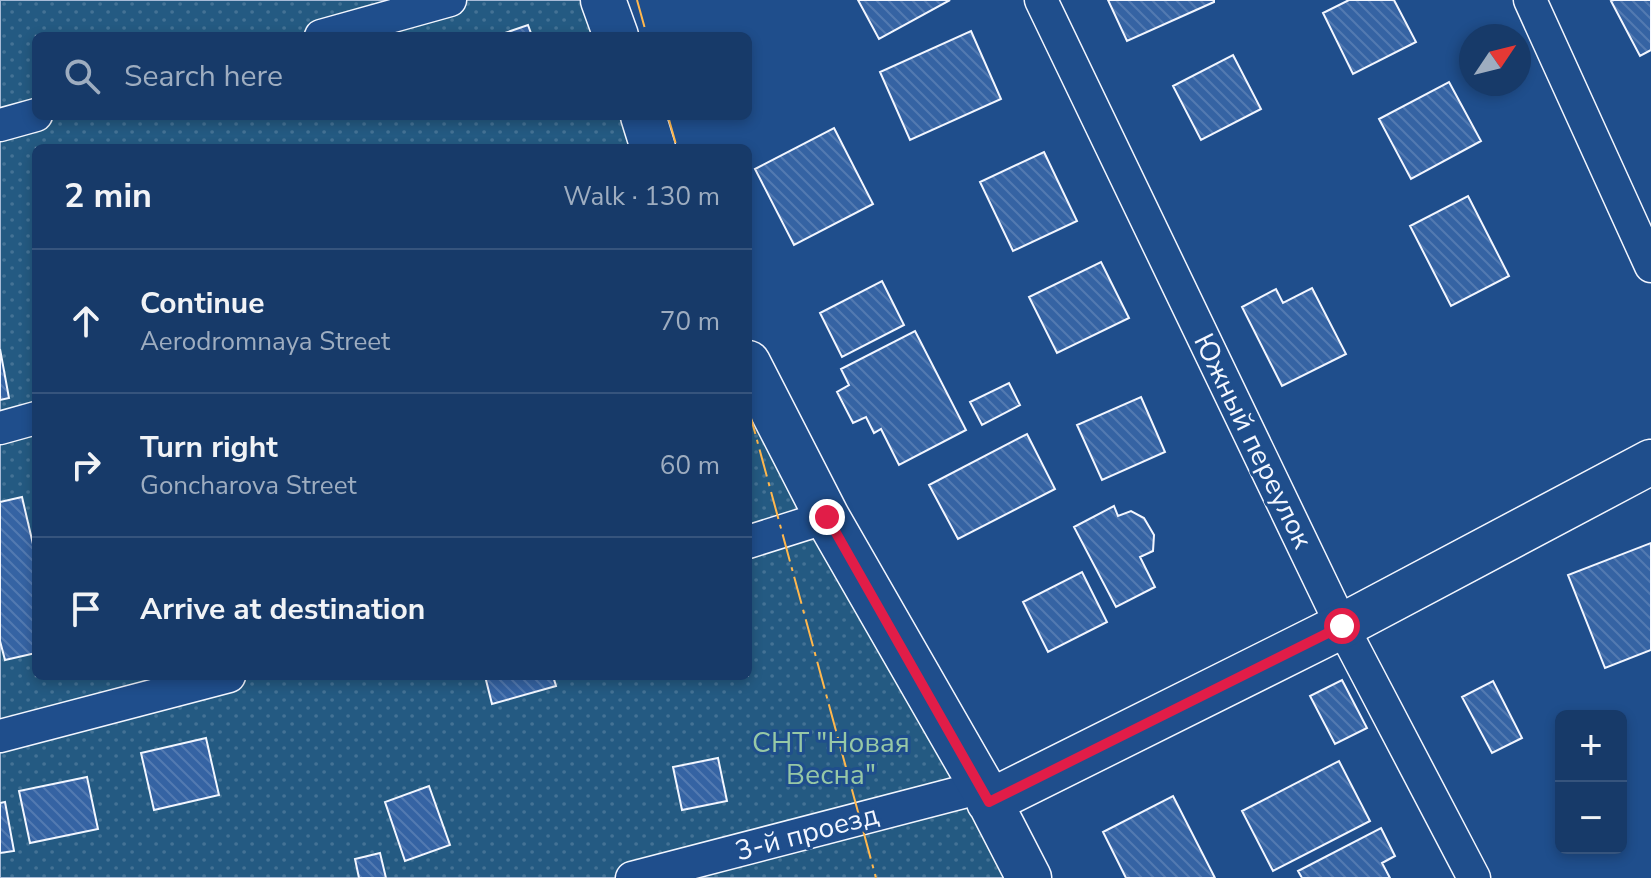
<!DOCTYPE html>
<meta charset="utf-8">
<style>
:root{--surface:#173a69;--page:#244571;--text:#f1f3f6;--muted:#9eadc0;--line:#36547d}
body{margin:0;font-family:"Nunito Sans",sans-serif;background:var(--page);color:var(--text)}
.controls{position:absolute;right:24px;bottom:24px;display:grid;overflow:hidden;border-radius:12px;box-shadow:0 4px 12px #0003}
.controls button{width:72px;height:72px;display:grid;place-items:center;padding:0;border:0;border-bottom:2px solid var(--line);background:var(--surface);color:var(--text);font:40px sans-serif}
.compass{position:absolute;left:1459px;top:24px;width:72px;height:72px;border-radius:50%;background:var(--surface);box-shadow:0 4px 12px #0003;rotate:55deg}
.stop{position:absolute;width:24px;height:24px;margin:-18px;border:6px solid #e11d48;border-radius:50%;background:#fff}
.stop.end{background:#e11d48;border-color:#fff;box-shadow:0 2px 8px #0008}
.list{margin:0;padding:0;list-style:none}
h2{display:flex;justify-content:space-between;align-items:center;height:104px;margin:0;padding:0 32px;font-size:34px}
h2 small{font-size:26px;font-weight:400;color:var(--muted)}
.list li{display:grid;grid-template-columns:52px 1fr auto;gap:24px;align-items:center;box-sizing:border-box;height:144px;padding:0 32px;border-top:2px solid var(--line)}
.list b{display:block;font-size:30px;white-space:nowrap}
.list p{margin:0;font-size:26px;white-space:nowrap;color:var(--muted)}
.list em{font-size:26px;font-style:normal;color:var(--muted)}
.icon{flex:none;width:44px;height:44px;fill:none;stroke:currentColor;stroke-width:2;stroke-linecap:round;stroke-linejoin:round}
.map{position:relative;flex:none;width:1651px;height:878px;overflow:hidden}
.search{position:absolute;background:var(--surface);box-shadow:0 4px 12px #0003;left:32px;top:32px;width:720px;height:88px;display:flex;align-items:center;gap:20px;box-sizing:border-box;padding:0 28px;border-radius:12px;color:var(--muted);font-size:30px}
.panel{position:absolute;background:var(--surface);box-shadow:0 4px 12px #0003;left:32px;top:144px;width:720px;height:536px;border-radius:12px}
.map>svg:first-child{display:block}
.garden{fill:url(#garden-dots);stroke:#a8bbd7;stroke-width:2}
.building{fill:url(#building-back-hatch);stroke:#f2f6ff;stroke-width:2}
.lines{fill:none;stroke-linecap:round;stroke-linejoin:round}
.street-casing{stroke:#f2f6ff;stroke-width:35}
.secondary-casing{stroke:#f2f6ff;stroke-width:47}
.street{stroke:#1f4e8c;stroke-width:32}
.secondary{stroke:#1f4e8c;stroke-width:44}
.power{stroke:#ffb74d;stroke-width:2;stroke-dasharray:28 6 4 6;stroke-linecap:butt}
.route{stroke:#e11d48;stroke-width:10}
.labels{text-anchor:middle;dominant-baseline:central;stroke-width:6;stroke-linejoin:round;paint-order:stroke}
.street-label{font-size:28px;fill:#f2f6ff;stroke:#1f4e8c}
.park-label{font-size:28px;fill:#97c8a6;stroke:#1f4e8c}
</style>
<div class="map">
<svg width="1651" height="878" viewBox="0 0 1651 878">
<defs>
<pattern id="garden-dots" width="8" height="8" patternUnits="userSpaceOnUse" patternTransform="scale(2)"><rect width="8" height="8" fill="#245a82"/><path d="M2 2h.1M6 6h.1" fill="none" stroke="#447295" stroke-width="1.8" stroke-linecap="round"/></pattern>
<pattern id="building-back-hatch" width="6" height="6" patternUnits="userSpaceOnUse" patternTransform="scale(2)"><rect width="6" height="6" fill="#3563a3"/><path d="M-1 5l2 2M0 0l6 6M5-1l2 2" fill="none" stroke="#537ab1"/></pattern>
</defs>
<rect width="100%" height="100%" fill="#1f4e8c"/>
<path class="garden" d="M 0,0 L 603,0 L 616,36 L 36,36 L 36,116 L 643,116 L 653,148 L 36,148 L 36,676 L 748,676 L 748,363 L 1029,878 L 0,878 Z"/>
<path class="building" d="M 858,0 L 950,0 L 879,39 Z
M 1108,0 L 1214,0 L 1214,2 L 1127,41 Z
M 1349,0 L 1394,0 L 1416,42 L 1353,74 L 1323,13 Z
M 1614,0 L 1651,0 L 1651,50 L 1640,56 L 1611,1 Z
M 528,25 L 532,36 L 496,36 Z
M 971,31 L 1001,99 L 910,140 L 880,72 Z
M 1233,55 L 1261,109 L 1201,140 L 1173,86 Z
M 1449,82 L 1481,141 L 1411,179 L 1379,119 Z
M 834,128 L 873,204 L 794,245 L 755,169 Z
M 1044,152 L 1077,221 L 1013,251 L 980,182 Z
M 1468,196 L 1509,276 L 1451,306 L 1410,226 Z
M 1101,262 L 1129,318 L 1057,353 L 1029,297 Z
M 882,281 L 904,325 L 842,357 L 820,313 Z
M 1312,288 L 1346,354 L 1282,386 L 1242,307 L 1276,289 L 1283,303 Z
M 915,331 L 966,430 L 899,465 L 881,429 L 874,433 L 866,417 L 853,423 L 837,392 L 849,385 L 841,369 Z
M 0,349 L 9,398 L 0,400 Z
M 1009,383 L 1020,405 L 982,425 L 970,402 Z
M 1141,397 L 1165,452 L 1102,480 L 1077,425 Z
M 1027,434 L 1055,489 L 958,539 L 929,485 Z
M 22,497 L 36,557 L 36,653 L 5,660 L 0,641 L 0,502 Z
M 1114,506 L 1118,516 L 1131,511 L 1144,518 L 1154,535 L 1153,551 L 1140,557 L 1155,587 L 1116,607 L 1074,527 Z
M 1651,543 L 1651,650 L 1605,668 L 1568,575 Z
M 1082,572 L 1107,622 L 1048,652 L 1023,602 Z
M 485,676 L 553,676 L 556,686 L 492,704 Z
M 1342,680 L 1367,728 L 1335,744 L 1310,696 Z
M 1493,681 L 1522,738 L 1492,753 L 1462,697 Z
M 206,738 L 219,795 L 154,810 L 141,753 Z
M 718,758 L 727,801 L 682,810 L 673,767 Z
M 1339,761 L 1370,821 L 1273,871 L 1242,811 Z
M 87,777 L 98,829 L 30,843 L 19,791 Z
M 429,786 L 450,845 L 405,861 L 385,802 Z
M 1173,796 L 1215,878 L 1126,878 L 1103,832 Z
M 5,802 L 14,851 L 0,853 L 0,803 Z
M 1381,828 L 1395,856 L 1382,863 L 1390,878 L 1302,878 L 1298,871 Z
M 380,853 L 386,878 L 359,878 L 355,859 Z"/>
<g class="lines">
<defs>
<path id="street" d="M 1041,0 L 1342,626 L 1474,878
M 1530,0 L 1651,266
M 321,36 L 450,0
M 0,125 L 36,115
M 0,428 L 36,418
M 748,542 L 827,517
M 0,736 L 229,676
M 632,878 L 982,787"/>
<path id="secondary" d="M 603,0 L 616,36
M 643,116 L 653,148
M 748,363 L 827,517 L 982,787 L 1029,878
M 989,802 L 1342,626 L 1651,462"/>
</defs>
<use href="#street" class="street-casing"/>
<use href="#secondary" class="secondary-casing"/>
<use href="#street" class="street"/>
<use href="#secondary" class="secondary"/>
<path class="power" d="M 637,0 L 647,36
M 668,116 L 677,148
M 748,407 L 876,878"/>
</g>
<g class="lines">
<path class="route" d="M 827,517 L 989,802 L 1342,626"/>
</g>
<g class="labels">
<g class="street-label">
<text transform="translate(1253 441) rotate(64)">Южный переулок</text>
<text transform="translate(807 833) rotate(-15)">3-й проезд</text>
</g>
<g class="park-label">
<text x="831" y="743">СНТ "Новая<tspan x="831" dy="32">Весна"</tspan></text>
</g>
</g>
</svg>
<div class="controls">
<button>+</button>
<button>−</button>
</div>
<svg class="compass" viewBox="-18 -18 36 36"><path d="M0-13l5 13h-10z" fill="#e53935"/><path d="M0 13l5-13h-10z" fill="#9eadc0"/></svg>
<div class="stop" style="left:1342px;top:626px"></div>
<div class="stop end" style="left:827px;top:517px"></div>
<div class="search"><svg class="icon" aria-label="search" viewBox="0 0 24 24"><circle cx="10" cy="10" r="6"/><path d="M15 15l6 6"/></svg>Search here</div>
<section class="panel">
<h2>2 min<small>Walk · 130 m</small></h2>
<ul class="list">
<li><svg class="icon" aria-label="ahead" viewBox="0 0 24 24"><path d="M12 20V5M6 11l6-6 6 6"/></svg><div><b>Continue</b><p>Aerodromnaya Street</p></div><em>70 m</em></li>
<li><svg class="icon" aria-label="right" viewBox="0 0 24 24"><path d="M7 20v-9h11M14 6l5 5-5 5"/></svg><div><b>Turn right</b><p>Goncharova Street</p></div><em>60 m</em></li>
<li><svg class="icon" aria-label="arrive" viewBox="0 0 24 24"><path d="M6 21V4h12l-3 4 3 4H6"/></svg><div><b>Arrive at destination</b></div></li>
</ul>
</section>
</div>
